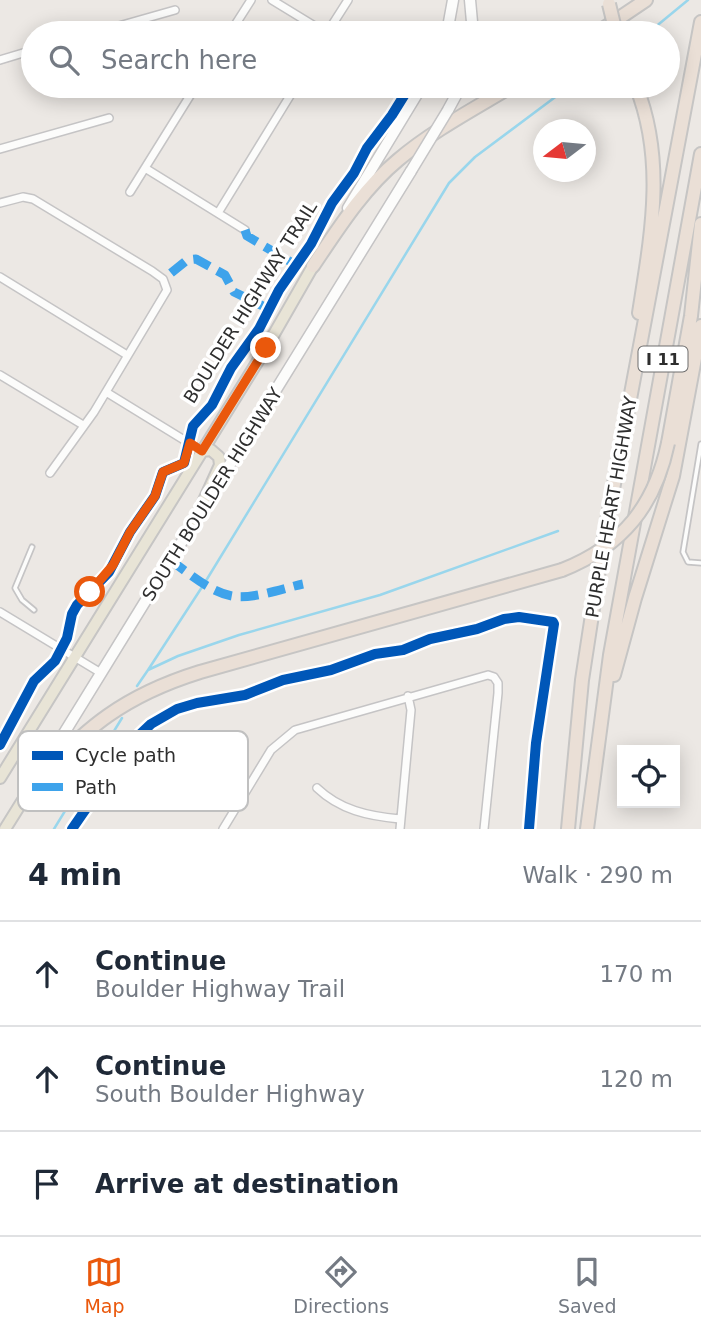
<!DOCTYPE html>
<meta charset="utf-8">
<style>
:root{--surface:#fff;--page:#f2f2f3;--text:#1f2937;--muted:#747a83;--line:#e0e1e3;--accent:#ea580c}
body{margin:0;font-family:"DejaVu Sans",sans-serif;background:var(--page);color:var(--text)}
.controls{position:absolute;right:21px;bottom:21px;display:grid;overflow:hidden;border-radius:0px;box-shadow:0 4px 18px #0003}
.controls button{width:63px;height:63px;display:grid;place-items:center;padding:0;border:0;border-bottom:2px solid var(--line);background:var(--surface);color:var(--text);font:35px sans-serif}
.compass{position:absolute;left:533px;top:119px;width:63px;height:63px;border-radius:50%;background:var(--surface);box-shadow:0 4px 18px #0003;rotate:254deg}
.stop{position:absolute;width:21px;height:21px;margin:-16px;border:5px solid #ea580c;border-radius:50%;background:#fff}
.stop.end{background:#ea580c;border-color:#fff;box-shadow:0 2px 7px #0008}
.list{margin:0;padding:0;list-style:none}
h2{display:flex;justify-content:space-between;align-items:center;height:91px;margin:0;padding:0 28px;font-size:30px}
h2 small{font-size:23px;font-weight:400;color:var(--muted)}
.list li{display:grid;grid-template-columns:46px 1fr auto;gap:21px;align-items:center;box-sizing:border-box;height:105px;padding:0 28px;border-top:2px solid var(--line)}
.list b{display:block;font-size:26px;white-space:nowrap}
.list p{margin:0;font-size:23px;white-space:nowrap;color:var(--muted)}
.list em{font-size:23px;font-style:normal;color:var(--muted)}
.icon{flex:none;width:38px;height:38px;fill:none;stroke:currentColor;stroke-width:2;stroke-linecap:round;stroke-linejoin:round}
.map{position:relative;flex:none;width:701px;height:829px;overflow:hidden}
.search{position:absolute;background:var(--surface);box-shadow:0 4px 18px #0003;left:21px;right:21px;top:21px;height:77px;display:flex;align-items:center;gap:18px;box-sizing:border-box;padding:0 24px;border-radius:38px;color:var(--muted);font-size:26px}
.sheet{height:406px;background:var(--surface)}
nav{display:flex;justify-content:space-around;align-items:center;box-sizing:border-box;height:98px;border-top:2px solid var(--line);background:var(--surface);font-size:19px;color:var(--muted)}
nav a{display:grid;justify-items:center;gap:4px}
nav .on{color:var(--accent)}
.map>svg:first-child{display:block}
.lines{fill:none;stroke-linecap:round;stroke-linejoin:round}
.stream{stroke:#99d6ec;stroke-width:2.5}
.lane-casing{stroke:#c5c4c5;stroke-width:7}
.street-casing{stroke:#c5c4c5;stroke-width:10}
.secondary-casing{stroke:#c5c4c5;stroke-width:13}
.primary-casing{stroke:#c6c5c4;stroke-width:14}
.highway-casing{stroke:#c6c5c4;stroke-width:16}
.lane{stroke:#fcfcfb;stroke-width:3.5}
.street{stroke:#fcfcfb;stroke-width:7}
.secondary{stroke:#fcfcfb;stroke-width:10}
.primary{stroke:#e8e4d6;stroke-width:10}
.highway{stroke:#eadfd6;stroke-width:12}
.secondary-bridge-casing{stroke:#c5c4c5;stroke-width:13;stroke-linecap:butt}
.highway-bridge-casing{stroke:#c6c5c4;stroke-width:16;stroke-linecap:butt}
.secondary-bridge{stroke:#fcfcfb;stroke-width:10}
.highway-bridge{stroke:#eadfd6;stroke-width:12}
.quiet{stroke:#3ea3eb;stroke-width:9;stroke-dasharray:18 9;stroke-linecap:butt}
.cycleway-casing{stroke:#fff;stroke-width:15}
.cycleway{stroke:#0057b8;stroke-width:10}
.route{stroke:#ea580c;stroke-width:9}
.labels{text-anchor:middle;dominant-baseline:central;stroke-width:7;stroke-linejoin:round;paint-order:stroke}
.shield{fill:#fff;stroke:#6d6d6d;stroke-width:2}
.shield-label{font-size:16px;font-weight:bold;fill:#2e2e2e}
.street-label{font-size:18px;fill:#2e2e2e;stroke:#fff}
.key{fill:#fff;stroke:#c0c0c0;stroke-width:2}
.key-label{font-size:19px;fill:#2e2e2e}
</style>
<div class="map">
<svg width="701" height="829" viewBox="0 0 701 829">
<rect width="100%" height="100%" fill="#ece8e4"/>
<g class="lines">
<path class="stream" d="M 648,33 L 688,0
M 148,670 L 204,584 L 449,183 L 475,157 L 570,86
M 137,686 L 148,670 L 178,656 L 239,635 L 380,595 L 558,531
M 54,829 L 122,718"/>
<defs>
<path id="lane" d="M 701,444 L 683,552 L 688,562 L 701,563
M 32,547 L 15,588 L 22,600 L 34,610"/>
<path id="street" d="M 272,0 L 326,33
M 94,33 L 175,10
M 230,33 L 251,0
M 327,33 L 348,0
M 0,60 L 33,50
M 0,149 L 109,118
M 145,168 L 245,230
M 130,192 L 196,86
M 0,203 L 23,197 L 33,199 L 152,271 L 163,279 L 167,290 L 94,412 L 50,473
M 218,213 L 296,86
M 0,277 L 127,355
M 0,375 L 83,425
M 106,392 L 202,451
M 0,612 L 101,673
M 317,788 C 340,810 368,816 400,819
M 223,829 L 271,750 L 295,730 L 488,675 L 494,677 L 498,683 L 498,693 L 484,829
M 400,829 L 411,710 L 408,696"/>
<path id="secondary" d="M 470,0 L 473,33
M 447,33 L 453,0
M 448,110 L 461,86
M 348,208 L 422,86
M 211,495 L 411,171
M 42,769 L 199,514"/>
<path id="primary" d="M 195,520 L 220,465 L 219,457 L 211,450 L 202,451
M 0,778 L 266,348 L 313,266
M 5,829 L 33,784"/>
<path id="highway" d="M 597,33 L 646,0
M 636,86 C 666,161 651,236 639,313
M 313,266 C 338,229 363,189 398,160 C 432,131 474,109 512,86
M 668,443 L 691,316 L 701,224
M 614,675 L 635,598 L 673,476 L 701,326
M 33,784 C 87,727 123,696 200,672 L 562,570
M 568,829 L 582,680 L 604,537 L 701,22
M 587,829 L 610,655 L 701,154"/>
</defs>
<use href="#lane" class="lane-casing"/>
<use href="#street" class="street-casing"/>
<use href="#secondary" class="secondary-casing"/>
<use href="#primary" class="primary-casing"/>
<use href="#highway" class="highway-casing"/>
<use href="#lane" class="lane"/>
<use href="#street" class="street"/>
<use href="#secondary" class="secondary"/>
<use href="#primary" class="primary"/>
<use href="#highway" class="highway"/>
<defs>
<path id="secondary-bridge" d="M 411,171 L 448,110"/>
<path id="highway-bridge" d="M 609,4 L 616,33
M 562,570 C 623,546 655,505 668,443"/>
</defs>
<use href="#secondary-bridge" class="secondary-bridge-casing"/>
<use href="#highway-bridge" class="highway-bridge-casing"/>
<use href="#secondary-bridge" class="secondary-bridge"/>
<use href="#highway-bridge" class="highway-bridge"/>
<path class="quiet" d="M 245,230 L 247,236 L 296,265
M 171,273 L 187,260 L 196,259 L 225,275 L 234,292 L 269,309
M 170,560 C 189,573 210,592 232,596 C 251,600 284,588 303,584"/>
<defs>
<path id="cycleway" d="M 0,745 L 34,681 L 55,661 L 67,638 L 72,614 L 77,605 L 109,572 L 130,532 L 155,496 L 163,472 L 184,463 L 193,426 L 212,405 L 231,368 L 259,329 L 279,290 L 311,244 L 332,203 L 354,173 L 367,148 L 392,115 L 410,86
M 72,829 L 132,742 L 151,724 L 177,709 L 197,703 L 245,695 L 283,680 L 331,670 L 375,654 L 403,650 L 430,639 L 477,629 L 504,619 L 519,617 L 553,622 L 554,624 L 536,743 L 529,829"/>
</defs>
<use href="#cycleway" class="cycleway-casing"/>
<use href="#cycleway" class="cycleway"/>
</g>
<g class="lines">
<path class="route" d="M 90,592 L 113,565 L 130,532 L 155,496 L 163,472 L 184,463 L 190,443 L 202,451 L 266,348"/>
</g>
<g class="labels">
<rect class="shield" x="638.5" y="346.5" width="49" height="25" rx="5"/>
<g class="shield-label">
<text x="663" y="359">I 11</text>
</g>
<g class="street-label">
<text transform="translate(250 302) rotate(-58)">BOULDER HIGHWAY TRAIL</text>
<text transform="translate(212 494) rotate(-58)">SOUTH BOULDER HIGHWAY</text>
<text transform="translate(611 507) rotate(-80)">PURPLE HEART HIGHWAY</text>
</g>
</g>
<rect x="18" y="731" width="230" height="80" rx="10" class="key"/>
<rect x="32" y="751" width="31" height="9" fill="#0057b8"/>
<rect x="32" y="783" width="31" height="8" fill="#3ea3eb"/>
<g class="key-label">
<text x="75" y="762">Cycle path</text>
<text x="75" y="794">Path</text>
</g>
</svg>
<div class="controls">
<button><svg class="icon" aria-label="locate" viewBox="0 0 24 24"><circle cx="12" cy="12" r="6"/><path d="M12 2v4M12 18v4M2 12h4M18 12h4"/></svg></button>
</div>
<svg class="compass" viewBox="-18 -18 36 36"><path d="M0-13l5 13h-10z" fill="#e53935"/><path d="M0 13l5-13h-10z" fill="#747a83"/></svg>
<div class="stop" style="left:90px;top:592px"></div>
<div class="stop end" style="left:266px;top:348px"></div>
<div class="search"><svg class="icon" aria-label="search" viewBox="0 0 24 24"><circle cx="10" cy="10" r="6"/><path d="M15 15l6 6"/></svg>Search here</div>
</div>
<section class="sheet">
<h2>4 min<small>Walk · 290 m</small></h2>
<ul class="list">
<li><svg class="icon" aria-label="ahead" viewBox="0 0 24 24"><path d="M12 20V5M6 11l6-6 6 6"/></svg><div><b>Continue</b><p>Boulder Highway Trail</p></div><em>170 m</em></li>
<li><svg class="icon" aria-label="ahead" viewBox="0 0 24 24"><path d="M12 20V5M6 11l6-6 6 6"/></svg><div><b>Continue</b><p>South Boulder Highway</p></div><em>120 m</em></li>
<li><svg class="icon" aria-label="arrive" viewBox="0 0 24 24"><path d="M6 21V4h12l-3 4 3 4H6"/></svg><div><b>Arrive at destination</b></div></li>
</ul>
</section>
<nav>
<a class="on"><svg class="icon" aria-label="map" viewBox="0 0 24 24"><path d="M3 6l6-2 6 2 6-2v14l-6 2-6-2-6 2zM9 4v14M15 6v14"/></svg>Map</a>
<a><svg class="icon" aria-label="directions" viewBox="0 0 24 24"><path d="M12 3l9 9-9 9-9-9zM9 14v-3h6M13 9l2 2-2 2"/></svg>Directions</a>
<a><svg class="icon" aria-label="saved" viewBox="0 0 24 24"><path d="M7 4h10v16l-5-4-5 4z"/></svg>Saved</a>
</nav>
